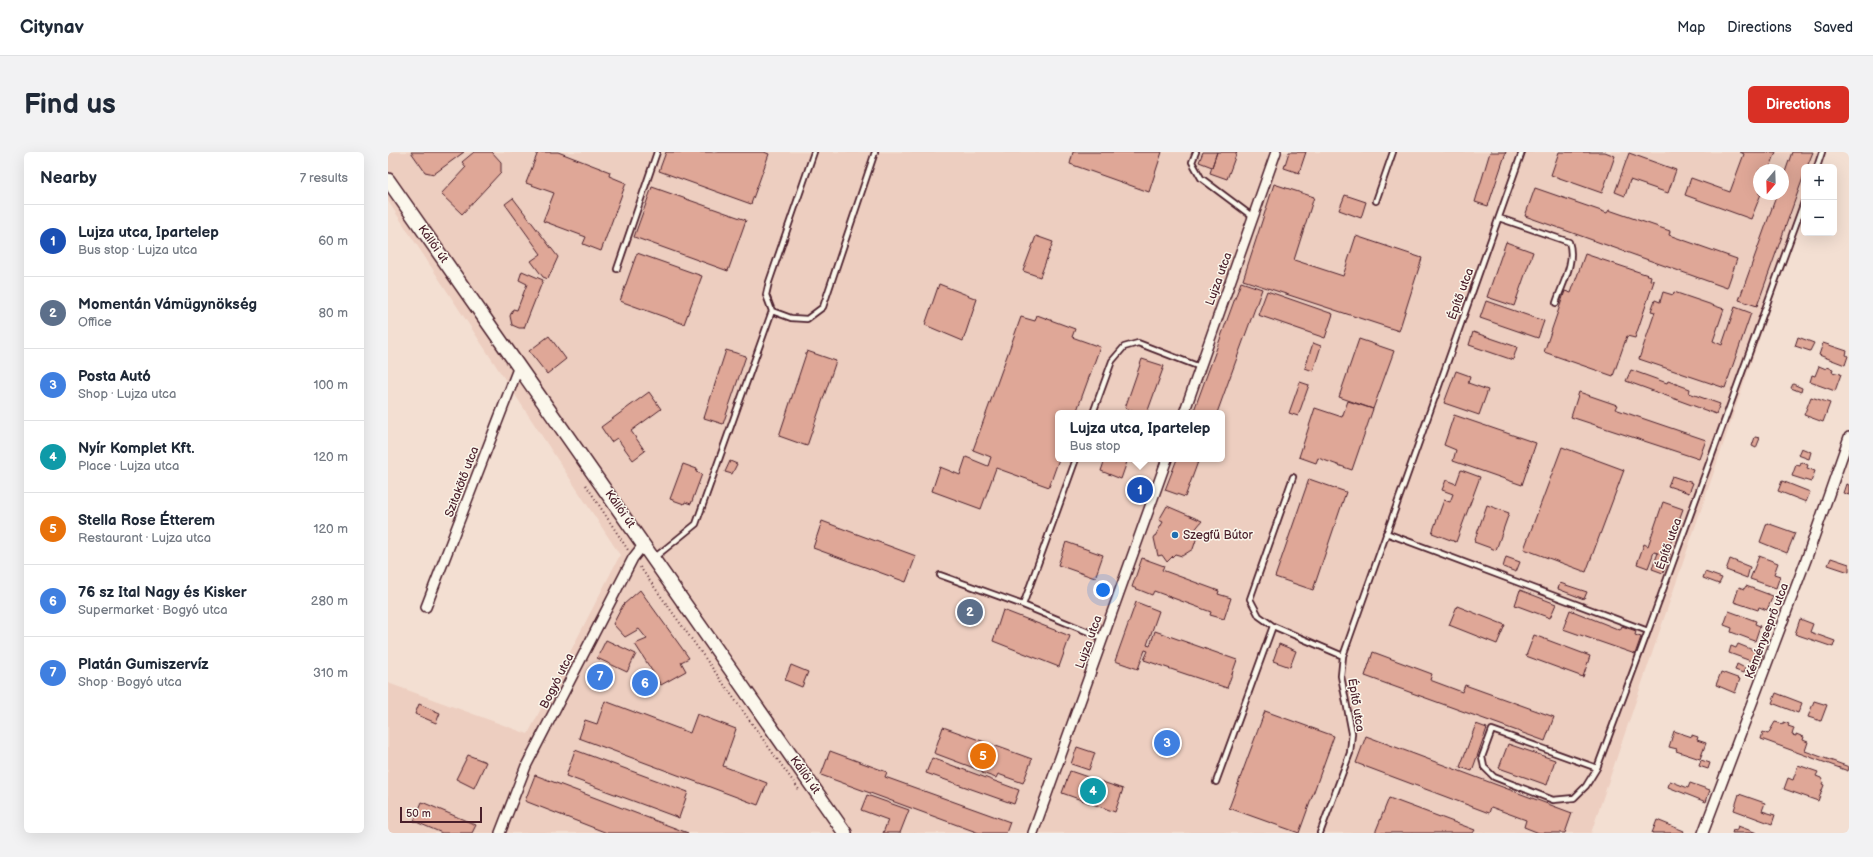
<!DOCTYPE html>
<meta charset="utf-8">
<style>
:root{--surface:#fff;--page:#f2f2f3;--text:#1f2937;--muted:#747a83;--line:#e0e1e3;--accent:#d93025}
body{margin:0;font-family:"Balsamiq Sans",sans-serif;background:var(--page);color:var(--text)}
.controls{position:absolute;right:12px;top:12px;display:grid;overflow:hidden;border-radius:6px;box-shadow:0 4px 16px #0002}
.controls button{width:36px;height:36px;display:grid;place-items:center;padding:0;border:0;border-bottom:1px solid var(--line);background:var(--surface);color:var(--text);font:20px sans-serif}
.compass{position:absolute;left:1365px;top:12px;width:36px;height:36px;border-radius:50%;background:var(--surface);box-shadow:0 4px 16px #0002;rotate:199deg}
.scale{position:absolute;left:12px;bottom:10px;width:82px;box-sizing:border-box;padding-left:4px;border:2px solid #4a1f2b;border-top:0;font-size:11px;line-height:14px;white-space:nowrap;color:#4a1f2b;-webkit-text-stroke:3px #fbf7ec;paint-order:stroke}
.you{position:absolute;left:715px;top:438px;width:14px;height:14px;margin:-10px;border:3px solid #fff;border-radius:50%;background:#1a73e8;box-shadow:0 0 0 6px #1a73e833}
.badge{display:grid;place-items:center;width:26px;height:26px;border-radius:50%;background:var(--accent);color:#fff;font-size:13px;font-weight:700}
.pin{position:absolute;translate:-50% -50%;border:2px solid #fff;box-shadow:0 1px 4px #0006}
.popup{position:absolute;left:667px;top:258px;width:170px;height:52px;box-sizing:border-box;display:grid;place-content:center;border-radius:6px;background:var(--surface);filter:drop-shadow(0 1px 3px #0005);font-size:13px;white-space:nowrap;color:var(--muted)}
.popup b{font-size:15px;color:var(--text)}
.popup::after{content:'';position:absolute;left:50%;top:100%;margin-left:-8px;border:8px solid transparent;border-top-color:var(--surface)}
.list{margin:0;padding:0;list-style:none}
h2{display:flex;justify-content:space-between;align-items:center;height:52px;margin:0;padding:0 16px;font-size:17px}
h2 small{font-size:13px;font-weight:400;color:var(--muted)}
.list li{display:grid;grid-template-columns:26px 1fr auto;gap:12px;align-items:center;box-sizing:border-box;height:72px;padding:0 16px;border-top:1px solid var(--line)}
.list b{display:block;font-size:15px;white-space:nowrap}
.list p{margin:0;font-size:13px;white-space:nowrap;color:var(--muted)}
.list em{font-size:13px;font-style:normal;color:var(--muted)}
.map{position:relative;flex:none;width:1461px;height:681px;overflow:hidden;border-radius:6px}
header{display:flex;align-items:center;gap:24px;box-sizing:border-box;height:56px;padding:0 20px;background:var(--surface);border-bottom:1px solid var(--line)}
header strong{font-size:19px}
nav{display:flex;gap:22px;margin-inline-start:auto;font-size:14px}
.intro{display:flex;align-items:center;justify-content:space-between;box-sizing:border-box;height:96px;padding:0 24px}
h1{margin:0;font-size:28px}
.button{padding:10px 18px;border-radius:6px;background:var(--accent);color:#fff;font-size:14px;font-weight:700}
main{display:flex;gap:24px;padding:0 24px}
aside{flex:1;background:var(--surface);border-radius:6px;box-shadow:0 4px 16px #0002}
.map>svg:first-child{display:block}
.built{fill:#edcec0;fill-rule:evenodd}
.building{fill:#dfa797;stroke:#4a1f2b}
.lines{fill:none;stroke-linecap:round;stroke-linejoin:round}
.service-casing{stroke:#4a1f2b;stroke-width:8}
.minor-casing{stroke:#4a1f2b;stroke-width:12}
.secondary-casing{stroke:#4a1f2b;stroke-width:16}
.path{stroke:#4a1f2b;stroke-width:2;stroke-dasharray:1 3;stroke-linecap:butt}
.service{stroke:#fbf7ec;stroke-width:4.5}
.minor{stroke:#fbf7ec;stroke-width:9}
.secondary{stroke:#fbf7ec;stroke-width:13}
.poi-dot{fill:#1f6fb2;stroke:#fbf7ec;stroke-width:1.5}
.labels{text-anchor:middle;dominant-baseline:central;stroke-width:3;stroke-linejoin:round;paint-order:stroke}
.street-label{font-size:12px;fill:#4a1f2b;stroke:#fbf7ec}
.poi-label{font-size:12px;fill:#4a1f2b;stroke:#fbf7ec;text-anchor:start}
</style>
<header>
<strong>Citynav</strong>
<nav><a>Map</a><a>Directions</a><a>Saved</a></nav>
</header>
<div class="intro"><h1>Find us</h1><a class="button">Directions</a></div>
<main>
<aside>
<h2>Nearby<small>7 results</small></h2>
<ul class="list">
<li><span class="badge" style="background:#1a4fb4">1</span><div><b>Lujza utca, Ipartelep</b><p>Bus stop · Lujza utca</p></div><em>60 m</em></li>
<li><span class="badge" style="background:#5c6f8a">2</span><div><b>Momentán Vámügynökség</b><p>Office</p></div><em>80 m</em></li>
<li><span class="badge" style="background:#3f7fe0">3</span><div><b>Posta Autó</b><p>Shop · Lujza utca</p></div><em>100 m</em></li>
<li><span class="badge" style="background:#0f9aa8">4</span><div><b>Nyír Komplet Kft.</b><p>Place · Lujza utca</p></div><em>120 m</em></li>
<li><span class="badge" style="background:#e8710a">5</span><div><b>Stella Rose Étterem</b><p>Restaurant · Lujza utca</p></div><em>120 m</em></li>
<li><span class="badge" style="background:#3f7fe0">6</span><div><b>76 sz Ital Nagy és Kisker</b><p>Supermarket · Bogyó utca</p></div><em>280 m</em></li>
<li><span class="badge" style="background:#3f7fe0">7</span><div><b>Platán Gumiszervíz</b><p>Shop · Bogyó utca</p></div><em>310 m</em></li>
</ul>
</aside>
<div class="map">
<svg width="1461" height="681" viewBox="0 0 1461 681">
<rect width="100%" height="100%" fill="#f3dfd2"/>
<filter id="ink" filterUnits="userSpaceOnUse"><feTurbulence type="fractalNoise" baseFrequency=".025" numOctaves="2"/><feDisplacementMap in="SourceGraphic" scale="8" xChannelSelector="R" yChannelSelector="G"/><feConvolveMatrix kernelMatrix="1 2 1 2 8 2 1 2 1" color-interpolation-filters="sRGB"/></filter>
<g filter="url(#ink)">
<path class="built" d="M 0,0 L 1435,0 L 1430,15 L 1416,15 L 1416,55 L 1203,681 L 0,681 L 0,531 L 140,582 L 232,403 L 0,49 ZM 1371,18 L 1395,18 L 1395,42 L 1371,42 ZM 670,261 L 834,261 L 834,307 L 670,307 Z"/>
<path class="building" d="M 23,0 L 76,0 L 46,22 L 37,20 Z
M 86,0 L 104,0 L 113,10 L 113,20 L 74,62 L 53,42 L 78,15 L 74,10 Z
M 150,0 L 170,0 L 222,20 L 221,24 L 238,31 L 213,99 L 195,92 L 198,85 L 155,69 L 166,41 L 138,31 Z
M 278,0 L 376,0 L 381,2 L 363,52 L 271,19 Z
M 685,0 L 774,0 L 761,40 L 682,12 Z
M 815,0 L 829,0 L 824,15 L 811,10 Z
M 829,0 L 849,0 L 839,27 L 822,21 Z
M 901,0 L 918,0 L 911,21 L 896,16 Z
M 1102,0 L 1118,0 L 1100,54 L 1087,50 Z
M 1171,0 L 1217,0 L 1227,4 L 1214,41 L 1163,23 Z
M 1352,0 L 1388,0 L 1381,18 L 1371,18 L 1371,42 L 1373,42 L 1363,67 L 1297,43 L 1303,26 L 1342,40 L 1356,2 Z
M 1404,0 L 1425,0 L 1419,15 L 1416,15 L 1416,23 L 1369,154 L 1351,148 L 1389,42 L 1395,42 L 1395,26 Z
M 1241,1 L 1288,18 L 1280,41 L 1242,28 L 1237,44 L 1227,40 Z
M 886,32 L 926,45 L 906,108 L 955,124 L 968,84 L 1034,106 L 1011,179 L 855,128 Z
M 264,35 L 358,68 L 340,119 L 246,85 Z
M 1147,36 L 1219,61 L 1221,58 L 1282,79 L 1281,83 L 1349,107 L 1339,136 L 1137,64 Z
M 957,43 L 978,50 L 973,66 L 951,58 Z
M 125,46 L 170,105 L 160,127 L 155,125 L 143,109 L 153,102 L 117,52 Z
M 648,84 L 665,90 L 652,125 L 635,119 Z
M 1118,90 L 1145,100 L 1126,154 L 1099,145 Z
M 249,101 L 314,124 L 296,172 L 232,149 Z
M 1197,102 L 1263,124 L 1262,128 L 1266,129 L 1247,186 L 1239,184 L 1225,224 L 1156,200 L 1177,139 L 1183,141 Z
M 134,119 L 155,128 L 136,176 L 131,176 L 124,173 L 122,164 L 125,157 L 129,158 L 139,132 L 131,128 Z
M 853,130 L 874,137 L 829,261 L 805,261 Z
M 551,132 L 589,147 L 575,189 L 537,173 Z
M 879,139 L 945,162 L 937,186 L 870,163 Z
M 1275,140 L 1285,143 L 1286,140 L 1336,157 L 1325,189 L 1334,193 L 1347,155 L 1363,161 L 1337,236 L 1251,207 L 1267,160 L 1263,159 L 1267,148 L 1272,150 Z
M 1098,149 L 1156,169 L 1150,186 L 1092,166 Z
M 649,163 L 687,177 L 684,185 L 712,195 L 688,261 L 670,261 L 671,307 L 661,335 L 608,316 L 593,357 L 544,339 L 552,315 L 572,323 L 578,305 L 600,314 L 603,305 L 585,298 L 633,165 L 647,169 Z
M 1085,180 L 1129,195 L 1125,208 L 1081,193 Z
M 161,184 L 178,207 L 159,222 L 141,199 Z
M 1410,185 L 1426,191 L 1422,199 L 1407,194 Z
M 971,187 L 1006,199 L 985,257 L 951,245 Z
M 925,191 L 933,194 L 925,219 L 917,216 Z
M 1435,191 L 1459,199 L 1458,203 L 1460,204 L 1457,213 L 1431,203 Z
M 338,198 L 358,204 L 335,272 L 316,266 Z
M 419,199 L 448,209 L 419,294 L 391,284 Z
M 754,207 L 776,214 L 759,261 L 753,261 L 737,256 Z
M 1431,214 L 1438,217 L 1439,215 L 1445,217 L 1444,220 L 1453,222 L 1447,239 L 1422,230 L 1424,223 L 1427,224 Z
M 1243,218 L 1279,231 L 1280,229 L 1302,237 L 1301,241 L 1332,252 L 1328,262 L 1238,229 Z
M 1068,219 L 1082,224 L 1080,231 L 1100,238 L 1091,263 L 1056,251 Z
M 912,230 L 921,233 L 910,264 L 901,261 Z
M 1405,232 L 1414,236 L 1413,240 L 1403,236 Z
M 261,240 L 273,257 L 243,279 L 257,299 L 245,308 L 229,286 L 223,290 L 213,275 Z
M 1191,240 L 1229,253 L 1227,257 L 1318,288 L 1311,307 L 1183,265 Z
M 1423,245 L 1442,251 L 1435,270 L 1416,263 Z
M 960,249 L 985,257 L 964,318 L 930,306 L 928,311 L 911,305 L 927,256 L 954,265 Z
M 1066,263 L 1148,291 L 1134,333 L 1065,309 L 1068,298 L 1056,293 Z
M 1367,285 L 1372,286 L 1368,296 L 1364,294 Z
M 1174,295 L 1236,318 L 1198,420 L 1136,397 Z
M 1413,296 L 1423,300 L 1421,307 L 1410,303 Z
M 717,307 L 740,307 L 733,327 L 713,319 Z
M 789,307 L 811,307 L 797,345 L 777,338 Z
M 342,309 L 349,312 L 344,322 L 337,320 Z
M 1413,310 L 1420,313 L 1419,316 L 1427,319 L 1423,330 L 1404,324 L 1408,313 L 1412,314 Z
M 295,312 L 309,317 L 308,320 L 314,322 L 303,352 L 297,350 L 296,352 L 282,347 Z
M 1073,318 L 1092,325 L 1068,390 L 1044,381 L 1056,348 L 1062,350 L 1065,342 L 1054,338 L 1058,328 L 1068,332 Z
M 1284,324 L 1305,331 L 1301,341 L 1280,334 Z
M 921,327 L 958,340 L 925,438 L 887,425 Z
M 1394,329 L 1422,340 L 1418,350 L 1390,339 Z
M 1458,332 L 1461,333 L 1461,343 L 1455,341 Z
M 1275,350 L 1295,357 L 1279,401 L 1282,402 L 1275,421 L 1264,417 L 1270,401 L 1266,400 L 1260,416 L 1249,412 L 1256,392 L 1260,394 Z
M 1099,353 L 1121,361 L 1108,398 L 1086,390 Z
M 779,354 L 814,369 L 805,380 L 808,388 L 805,397 L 794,404 L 787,402 L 779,410 L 774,403 L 770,404 L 766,386 L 775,370 L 771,368 Z
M 434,369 L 528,404 L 518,430 L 425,396 Z
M 1379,371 L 1407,381 L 1399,401 L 1372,390 Z
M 678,390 L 715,403 L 707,426 L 670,413 Z
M 1371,404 L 1390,411 L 1386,422 L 1392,424 L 1388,436 L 1362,427 Z
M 1118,405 L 1132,410 L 1128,420 L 1115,415 Z
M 754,406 L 776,414 L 774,418 L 831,439 L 830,442 L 843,446 L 836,467 L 822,463 L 823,460 L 766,439 L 764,443 L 744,435 Z
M 1443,406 L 1461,412 L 1461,420 L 1440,413 Z
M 1342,407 L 1362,415 L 1359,426 L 1338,418 Z
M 1317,420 L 1334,426 L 1331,432 L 1315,426 Z
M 1172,431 L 1199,440 L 1196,447 L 1170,437 Z
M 1358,434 L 1385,444 L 1379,458 L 1371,455 L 1370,458 L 1346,450 L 1351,435 L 1356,437 Z
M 252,438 L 301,506 L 293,510 L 298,519 L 273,533 L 247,492 L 259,487 L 251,477 L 237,485 L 225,472 L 235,453 Z
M 1132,438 L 1168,452 L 1162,466 L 1127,453 Z
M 748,450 L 771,459 L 759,493 L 762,494 L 767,479 L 849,508 L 839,536 L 756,508 L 760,499 L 757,498 L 750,517 L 727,509 Z
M 1069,454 L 1117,473 L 1109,492 L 1061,473 Z
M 615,458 L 682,484 L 671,515 L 605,489 Z
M 1182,458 L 1232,478 L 1234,474 L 1248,479 L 1247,483 L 1253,485 L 1247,502 L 1175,477 Z
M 1341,459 L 1368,469 L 1367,472 L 1372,474 L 1367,489 L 1343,480 L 1344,476 L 1336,473 Z
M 1412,467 L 1425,472 L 1422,480 L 1447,489 L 1445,495 L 1407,482 Z
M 1146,483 L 1202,504 L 1195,525 L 1138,504 Z
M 218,488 L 248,502 L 239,520 L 209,506 Z
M 891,492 L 908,499 L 902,515 L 885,509 Z
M 1350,492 L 1375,502 L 1371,512 L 1341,501 L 1343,494 L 1348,496 Z
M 985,500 L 1044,522 L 1042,528 L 1074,540 L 1077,533 L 1166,565 L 1157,589 L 977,524 Z
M 1349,512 L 1357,516 L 1355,521 L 1347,518 Z
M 403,513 L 420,520 L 414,535 L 397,528 Z
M 1333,520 L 1352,527 L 1347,541 L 1328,533 Z
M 1388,541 L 1414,551 L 1410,561 L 1384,551 Z
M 217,549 L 302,581 L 309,562 L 348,577 L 335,614 L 379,631 L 370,653 L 191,586 L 197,568 L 209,572 Z
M 1426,549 L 1439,553 L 1433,569 L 1420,565 Z
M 31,552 L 52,561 L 48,571 L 27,562 Z
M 877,559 L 946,584 L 911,681 L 841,656 Z
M 1387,570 L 1395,572 L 1395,570 L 1401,572 L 1400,574 L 1406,576 L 1404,583 L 1408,584 L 1408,582 L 1416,585 L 1415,588 L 1420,590 L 1417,599 L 1461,615 L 1460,619 L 1373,587 L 1375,580 L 1380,582 Z
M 1088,572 L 1099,576 L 1084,619 L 1072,615 Z
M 555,575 L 644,607 L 635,631 L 610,622 L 608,626 L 594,621 L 594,619 L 546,601 Z
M 1286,579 L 1304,585 L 1304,583 L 1310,585 L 1309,588 L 1318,591 L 1312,607 L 1288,599 L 1289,597 L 1281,595 Z
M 978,584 L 1184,661 L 1177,681 L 1151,681 L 1136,675 L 1138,668 L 1103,655 L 1101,661 L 968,611 Z
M 1120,592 L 1167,608 L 1159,633 L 1111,616 Z
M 689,595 L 707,601 L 701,618 L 683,612 Z
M 187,598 L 300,640 L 291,666 L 178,624 Z
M 442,599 L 499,620 L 497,625 L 622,670 L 618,681 L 591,681 L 433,623 Z
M 80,603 L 98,610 L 86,636 L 68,627 Z
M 544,606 L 631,638 L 626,652 L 538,621 Z
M 1313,608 L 1322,611 L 1320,617 L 1311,614 Z
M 1410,613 L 1430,620 L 1428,624 L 1433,626 L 1435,630 L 1434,632 L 1436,633 L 1430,649 L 1396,637 L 1400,626 L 1405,628 Z
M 682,619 L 735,637 L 727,660 L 674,641 Z
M 147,623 L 300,681 L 219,681 L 137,649 Z
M 1282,629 L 1300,636 L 1302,631 L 1322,638 L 1318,650 L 1280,635 Z
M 1351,642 L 1377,651 L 1374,659 L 1387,663 L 1384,672 L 1346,658 Z
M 479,643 L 521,658 L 512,681 L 495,681 L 500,668 L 473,658 Z
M 1001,646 L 1087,678 L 1085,681 L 987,681 Z
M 34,650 L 88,673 L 84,681 L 54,681 L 26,669 Z
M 1269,668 L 1296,679 L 1295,681 L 1264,681 Z
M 1350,674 L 1369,681 L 1344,681 L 1345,678 L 1348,679 Z"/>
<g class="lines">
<defs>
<path id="service" d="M 808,0 L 804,10 L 813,26 L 865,65
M 1429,15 L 1434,0
M 988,49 L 1005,0
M 1111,66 L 1181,90 C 1188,110 1174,132 1168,151
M 229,117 L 269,0
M 384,159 L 403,166 L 419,167 L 435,155 L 487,0
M 705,261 L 724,209 L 736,195 L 750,191 L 812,215
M 905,325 L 862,447 L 871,464 L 885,474 L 955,504
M 998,381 L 1260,479 L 1416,50
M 266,406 L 308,372 L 384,159 L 378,143 L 381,130 L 426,0
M 552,423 L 635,453 L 715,486
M 635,453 L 688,307
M 1209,616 L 1104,578 L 1094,605 L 1096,615 L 1106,625 L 1165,648 L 1186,646 L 1198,634 L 1209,616 L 1260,479
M 828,630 L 885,474
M 932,681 L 962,601 L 964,581 L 953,524 L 955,504 L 1134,0"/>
<path id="minor" d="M 796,261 L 888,0
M 38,455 L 131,214
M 112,681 L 138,614 L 245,406 L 256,392
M 645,681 L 779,307
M 1315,681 L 1418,408 L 1461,285"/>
<path id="secondary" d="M 0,28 L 457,681"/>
</defs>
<use href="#service" class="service-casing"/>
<use href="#minor" class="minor-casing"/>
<use href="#secondary" class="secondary-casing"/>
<path class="path" d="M 198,333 L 240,398
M 252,415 L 412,639"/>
<use href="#service" class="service"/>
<use href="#minor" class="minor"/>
<use href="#secondary" class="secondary"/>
</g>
</g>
<circle class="poi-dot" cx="787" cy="383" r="4"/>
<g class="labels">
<g class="street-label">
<text transform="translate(45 92) rotate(55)">Kállói út</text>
<text transform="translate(831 127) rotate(-70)">Lujza utca</text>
<text transform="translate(1073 142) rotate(-70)">Építő utca</text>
<text transform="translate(74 330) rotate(-69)">Szitakötő utca</text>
<text transform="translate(232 357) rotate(55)">Kállói út</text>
<text transform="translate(1281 392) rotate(-70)">Építő utca</text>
<text transform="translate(1379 479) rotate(-69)">Kéményseprő utca</text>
<text transform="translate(701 490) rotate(-70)">Lujza utca</text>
<text transform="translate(169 529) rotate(-63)">Bogyó utca</text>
<text transform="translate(968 553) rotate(81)">Építő utca</text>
<text transform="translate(417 623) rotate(55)">Kállói út</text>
</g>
<g class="poi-label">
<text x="795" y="383">Szegfű Bútor</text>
</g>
</g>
</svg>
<div class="controls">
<button>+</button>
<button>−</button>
</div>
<svg class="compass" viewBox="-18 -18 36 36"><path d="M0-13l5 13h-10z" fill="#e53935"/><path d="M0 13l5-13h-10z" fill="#747a83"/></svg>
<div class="scale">50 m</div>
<div class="you"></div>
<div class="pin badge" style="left:752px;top:338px;background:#1a4fb4">1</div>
<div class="popup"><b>Lujza utca, Ipartelep</b>Bus stop</div>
<div class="pin badge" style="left:582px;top:460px;background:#5c6f8a">2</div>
<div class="pin badge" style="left:779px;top:591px;background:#3f7fe0">3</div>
<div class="pin badge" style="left:705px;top:639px;background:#0f9aa8">4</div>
<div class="pin badge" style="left:595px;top:604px;background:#e8710a">5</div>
<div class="pin badge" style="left:257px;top:531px;background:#3f7fe0">6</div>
<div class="pin badge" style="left:212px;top:525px;background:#3f7fe0">7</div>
</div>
</main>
